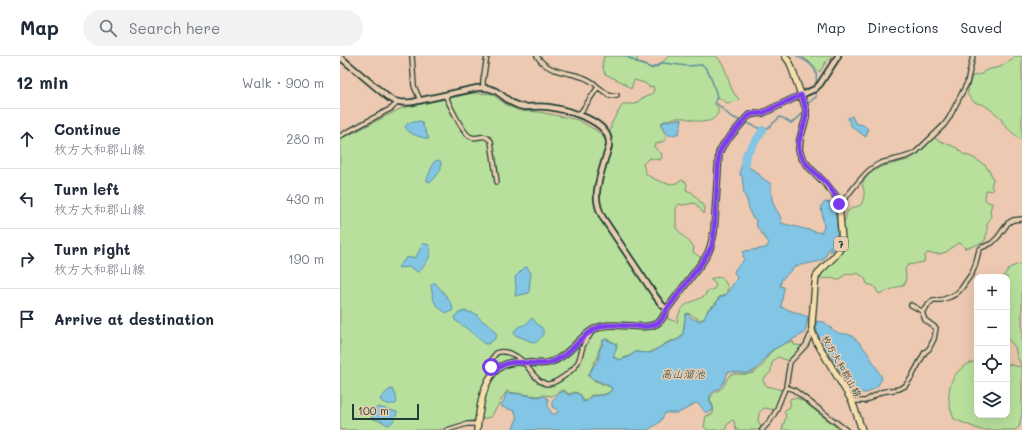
<!DOCTYPE html>
<meta charset="utf-8">
<style>
:root{--surface:#fff;--page:#f2f2f3;--text:#1f2937;--muted:#747a83;--line:#e0e1e3}
body{margin:0;font-family:Mali,"Klee One",sans-serif;background:var(--page);color:var(--text)}
.controls{position:absolute;right:12px;bottom:12px;display:grid;overflow:hidden;border-radius:8px;box-shadow:0 4px 16px #0002}
.controls button{width:36px;height:36px;display:grid;place-items:center;padding:0;border:0;border-bottom:1px solid var(--line);background:var(--surface);color:var(--text);font:20px sans-serif}
.scale{position:absolute;left:12px;bottom:10px;width:67px;box-sizing:border-box;padding-left:4px;border:2px solid #1f3d34;border-top:0;font-size:11px;line-height:14px;white-space:nowrap;color:#1f3d34;-webkit-text-stroke:3px #eacdb1;paint-order:stroke}
.stop{position:absolute;width:12px;height:12px;margin:-9px;border:3px solid #7c3aed;border-radius:50%;background:#fff}
.stop.end{background:#7c3aed;border-color:#fff;box-shadow:0 1px 4px #0008}
.list{margin:0;padding:0;list-style:none}
h2{display:flex;justify-content:space-between;align-items:center;height:52px;margin:0;padding:0 16px;font-size:17px}
h2 small{font-size:13px;font-weight:400;color:var(--muted)}
.list li{display:grid;grid-template-columns:26px 1fr auto;gap:12px;align-items:center;box-sizing:border-box;height:60px;padding:0 16px;border-top:1px solid var(--line)}
.list b{display:block;font-size:15px;white-space:nowrap}
.list p{margin:0;font-size:13px;white-space:nowrap;color:var(--muted)}
.list em{font-size:13px;font-style:normal;color:var(--muted)}
.icon{flex:none;width:22px;height:22px;fill:none;stroke:currentColor;stroke-width:2;stroke-linecap:round;stroke-linejoin:round}
.map{position:relative;flex:none;width:682px;height:374px;overflow:hidden}
header{display:flex;align-items:center;gap:24px;box-sizing:border-box;height:56px;padding:0 20px;background:var(--surface);border-bottom:1px solid var(--line)}
header strong{font-size:19px}
nav{display:flex;gap:22px;margin-inline-start:auto;font-size:14px}
.search{width:280px;height:36px;background:var(--page);display:flex;align-items:center;gap:10px;box-sizing:border-box;padding:0 14px;border-radius:22px;color:var(--muted);font-size:15px}
main{display:flex}
aside{flex:1;background:var(--surface)}
.map>svg:first-child{display:block}
.green{fill:#b8e09c;stroke:#6c8e68}
.water{fill:#83c5e4;stroke:#5b8f9e}
.lines{fill:none;stroke-linecap:round;stroke-linejoin:round}
.stream{stroke:#5b8f9e;stroke-width:1.5}
.river{stroke:#83c5e4;stroke-width:8}
.minor-casing{stroke:#1f3d34;stroke-width:6}
.tertiary-casing{stroke:#1f3d34;stroke-width:8}
.primary-casing{stroke:#1f3d34;stroke-width:8}
.minor{stroke:#eacdb1;stroke-width:3.5}
.tertiary{stroke:#eacdb1;stroke-width:4.5}
.primary{stroke:#f8deab;stroke-width:5.5}
.route{stroke:#7c3aed;stroke-width:5}
.labels{text-anchor:middle;dominant-baseline:central;stroke-width:3;stroke-linejoin:round;paint-order:stroke}
.shield{fill:#eacdb1;stroke:#5c685a;stroke-width:1}
.shield-label{font-size:9px;font-weight:bold;fill:#1f3d34}
.street-label{font-size:10px;fill:#1f3d34;stroke:#eacdb1}
.water-label{font-size:11px;font-style:italic;fill:#24443d;stroke:#eacdb1}
</style>
<header>
<strong>Map</strong>
<div class="search"><svg class="icon" aria-label="search" viewBox="0 0 24 24"><circle cx="10" cy="10" r="6"/><path d="M15 15l6 6"/></svg>Search here</div>
<nav><a>Map</a><a>Directions</a><a>Saved</a></nav>
</header>
<main>
<aside>
<h2>12 min<small>Walk · 900 m</small></h2>
<ul class="list">
<li><svg class="icon" aria-label="ahead" viewBox="0 0 24 24"><path d="M12 20V5M6 11l6-6 6 6"/></svg><div><b>Continue</b><p>枚方大和郡山線</p></div><em>280 m</em></li>
<li><svg class="icon" aria-label="left" viewBox="0 0 24 24"><path d="M17 20v-9H6M10 6l-5 5 5 5"/></svg><div><b>Turn left</b><p>枚方大和郡山線</p></div><em>430 m</em></li>
<li><svg class="icon" aria-label="right" viewBox="0 0 24 24"><path d="M7 20v-9h11M14 6l5 5-5 5"/></svg><div><b>Turn right</b><p>枚方大和郡山線</p></div><em>190 m</em></li>
<li><svg class="icon" aria-label="arrive" viewBox="0 0 24 24"><path d="M6 21V4h12l-3 4 3 4H6"/></svg><div><b>Arrive at destination</b></div></li>
</ul>
</aside>
<div class="map">
<svg width="682" height="374" viewBox="0 0 682 374">
<rect width="100%" height="100%" fill="#ecc9b0"/>
<filter id="ink" filterUnits="userSpaceOnUse"><feTurbulence type="fractalNoise" baseFrequency=".025" numOctaves="2"/><feDisplacementMap in="SourceGraphic" scale="8" xChannelSelector="R" yChannelSelector="G"/><feConvolveMatrix kernelMatrix="1 2 1 2 8 2 1 2 1" color-interpolation-filters="sRGB"/></filter>
<g filter="url(#ink)">
<path class="green" d="M 263,0 L 297,0 L 297,5 L 312,13 L 317,11 L 329,0 L 376,0 C 379,3 382,6 384,11 C 389,22 389,34 399,43 L 397,45 L 387,47 L 378,41 L 374,47 L 378,52 L 378,57 C 371,71 356,64 344,62 C 338,61 328,63 322,66 L 321,70 L 326,79 L 326,84 L 314,89 L 314,91 L 321,97 L 322,101 L 320,104 L 309,102 L 303,108 L 306,118 C 313,123 327,130 336,127 C 338,127 340,125 342,124 L 347,127 L 346,134 L 353,137 L 365,152 L 364,158 L 355,147 L 343,149 L 339,148 L 336,152 L 336,172 L 354,191 L 353,196 L 361,202 L 329,246 L 327,259 L 328,263 L 337,266 C 340,247 349,248 365,240 L 366,236 L 374,233 L 376,229 L 370,223 C 374,221 378,222 382,221 L 388,231 L 387,235 L 385,239 L 379,241 L 375,248 L 368,253 L 365,262 L 360,264 L 348,257 L 346,258 C 344,263 344,275 342,279 C 339,285 333,284 328,286 C 324,288 311,297 308,297 C 304,297 299,296 296,296 L 289,300 L 279,304 L 273,300 L 276,294 L 277,288 L 267,283 L 263,284 L 258,296 L 258,301 L 255,305 L 248,320 L 253,324 L 270,331 L 272,333 C 267,340 258,339 251,339 L 247,344 L 244,345 L 241,339 L 235,336 L 228,338 L 225,334 L 222,334 L 212,340 L 204,339 L 197,340 L 169,336 L 168,335 L 166,336 L 151,361 L 122,367 L 99,374 L 0,374 L 0,77 L 7,80 L 62,52 L 134,37 L 152,38 L 168,50 L 180,55 L 200,56 L 238,64 L 257,75 L 265,83 L 271,73 L 271,68 L 283,48 L 295,48 L 301,43 L 312,38 L 314,33 L 313,30 L 309,31 L 305,27 L 294,24 L 291,33 L 282,26 L 265,18 L 262,8 L 264,1 Z
M 461,0 L 492,0 L 485,7 L 480,16 C 473,11 469,4 461,0 Z
M 675,0 L 682,0 L 682,85 L 665,70 L 659,60 L 643,48 C 635,49 631,43 627,38 L 632,20 L 642,18 L 644,15 L 651,13 L 660,11 L 672,4 Z
M 593,82 L 617,92 L 623,98 L 634,102 L 646,110 L 651,118 L 653,124 L 651,130 L 653,133 L 652,135 L 646,134 L 645,143 L 648,146 L 652,147 L 650,155 L 651,160 L 650,163 L 647,168 L 647,177 L 645,184 L 643,187 C 637,188 632,191 625,192 L 622,188 L 618,187 L 606,196 L 599,198 L 587,197 L 585,200 L 584,206 L 568,209 L 565,213 L 566,221 L 565,228 C 557,232 548,234 539,238 L 534,230 L 527,228 L 525,222 L 518,217 C 509,221 506,214 500,224 L 497,224 C 492,220 485,225 479,221 L 481,218 C 500,198 506,196 503,167 C 507,163 505,158 508,155 C 511,152 517,151 521,149 C 525,140 525,137 522,128 L 528,119 L 540,111 L 568,104 L 573,101 L 581,95 Z
M 682,207 L 682,311 L 677,301 L 675,291 L 667,282 L 667,221 L 663,221 L 669,212 Z
M 453,285 L 454,289 L 464,290 L 449,305 L 438,301 C 432,304 431,309 431,316 L 422,324 L 427,330 L 442,334 L 435,354 L 424,352 L 419,357 L 418,365 L 421,371 L 419,374 L 396,374 L 394,365 L 392,364 L 386,370 L 386,374 L 368,374 L 364,371 L 366,360 L 372,359 C 375,353 373,349 370,344 C 373,334 377,337 383,331 C 386,328 386,323 389,320 C 392,316 407,320 413,317 C 416,315 421,312 423,309 C 425,306 426,302 429,298 C 434,292 445,287 453,285 Z
M 637,305 L 637,359 L 667,359 L 667,308 L 681,311 L 682,314 L 682,357 L 679,371 L 675,374 L 641,374 L 614,363 C 611,355 608,347 609,338 C 609,326 617,313 628,308 C 631,306 634,306 637,305 Z
M 451,342 L 456,342 L 463,345 L 500,374 L 442,374 L 446,360 L 444,356 L 446,353 L 449,352 L 451,347 L 449,345 Z"/>
<path class="water" d="M 512,60 L 515,67 L 523,69 L 528,73 L 526,81 L 512,71 L 508,63 L 508,62 Z
M 341,63 L 342,64 L 339,77 C 329,82 327,79 322,70 L 322,67 C 329,63 335,65 341,63 Z
M 81,65 L 89,83 L 88,83 C 79,80 71,80 65,71 L 68,67 Z
M 99,104 L 101,106 L 101,114 L 91,126 L 87,125 L 87,123 L 94,106 L 96,105 Z
M 403,106 L 407,106 L 408,109 L 410,112 L 418,117 L 422,122 L 431,128 C 431,135 431,142 434,149 C 437,156 442,160 441,167 L 481,177 L 484,171 L 481,150 L 485,146 L 494,147 C 496,159 502,189 490,196 L 491,190 L 490,190 L 485,201 L 483,204 L 476,206 L 456,210 L 442,223 L 440,230 L 444,231 L 441,251 L 468,261 L 465,277 L 432,294 C 423,302 421,315 407,317 C 401,318 395,315 388,316 C 386,320 385,325 382,329 C 377,336 371,333 369,344 L 373,352 L 372,355 C 362,361 364,348 355,347 L 350,351 L 338,357 L 325,357 L 320,366 L 308,374 L 173,374 L 173,372 L 177,363 L 175,355 L 162,351 L 161,349 C 165,346 164,340 167,337 L 180,338 L 197,341 L 204,340 L 208,343 L 208,351 L 212,358 L 215,358 L 218,356 L 218,354 L 212,351 L 212,345 L 219,337 L 224,335 L 228,339 L 230,339 L 235,337 L 241,339 L 242,345 L 244,346 L 247,345 L 251,340 C 258,339 270,341 272,332 C 267,328 257,325 250,321 L 249,318 L 259,302 L 259,295 L 262,290 L 263,285 L 265,283 L 276,288 L 276,293 L 273,301 L 279,304 L 289,301 L 295,296 L 311,297 C 316,293 322,290 328,287 C 334,284 341,285 343,277 C 345,271 344,265 346,258 L 348,258 L 351,262 L 359,265 L 364,263 L 368,254 L 376,248 L 379,242 L 386,239 L 397,222 L 394,216 C 396,210 403,207 404,203 C 404,203 403,197 403,196 L 405,195 L 426,192 L 429,187 L 417,171 L 416,164 L 412,161 L 410,157 L 407,144 L 404,138 L 402,120 L 400,119 L 400,114 Z
M 83,187 L 89,189 C 94,199 85,208 79,216 L 78,216 L 69,211 L 60,212 L 58,211 L 66,202 L 76,201 Z
M 185,211 L 187,211 L 191,217 L 190,224 L 189,237 L 175,240 L 176,232 L 175,221 Z
M 93,227 L 95,227 C 100,232 111,245 113,252 L 112,255 L 107,257 C 93,250 93,243 91,229 Z
M 126,255 L 136,258 L 139,262 L 152,272 L 157,279 L 155,283 L 148,288 L 145,288 L 125,271 L 116,265 L 114,263 C 116,257 120,256 126,255 Z
M 192,262 C 193,263 195,265 196,267 C 197,268 199,269 201,271 C 207,277 200,283 195,287 L 175,279 L 174,276 C 178,268 183,271 187,267 C 189,265 190,263 192,262 Z
M 476,265 L 482,266 L 483,265 C 488,269 493,275 499,277 C 504,279 507,276 513,281 C 526,291 533,306 541,320 L 542,323 L 539,327 L 538,330 L 527,337 L 512,336 C 505,328 502,318 496,309 C 487,293 476,286 476,265 Z
M 52,333 C 55,336 58,344 56,348 L 48,348 L 42,346 L 40,343 C 42,340 46,337 49,334 Z
M 38,351 L 57,356 C 56,361 53,368 48,369 L 41,365 L 32,363 C 31,358 34,353 38,351 Z"/>
<g class="lines">
<path class="stream" d="M 286,0 L 300,8 L 312,12 L 323,7 L 348,10 L 362,9 L 365,11 L 370,19 L 377,40 L 375,46 L 390,60 L 401,65
M 457,0 C 464,4 474,8 476,17 C 477,21 476,26 476,30
M 467,48 L 476,41 L 476,34
M 405,66 L 423,74 L 429,71 L 440,61 C 444,62 447,65 451,67 C 458,64 460,60 464,53"/>
<path class="river" d="M 406,116 L 405,106 L 406,99 L 423,74"/>
<defs>
<path id="minor" d="M 72,0 L 74,30 L 80,44
M 197,0 C 211,23 241,12 258,31 L 239,59
M 143,31 L 143,25 L 147,0
M 258,31 L 270,40 L 277,39
M 105,39 C 109,47 123,79 131,81 C 139,84 143,76 151,85 L 157,126
M 0,80 L 52,52 L 58,46
M 499,148 L 502,146 C 513,134 525,113 541,107 C 553,103 565,103 576,96 L 604,69 L 609,62 L 627,27 L 633,0
M 582,256 L 588,249 L 593,244 L 601,244 L 610,241 L 616,238 L 621,233 L 632,217 L 635,210 L 639,194 L 641,192 L 652,187 L 658,181 L 668,167 L 673,164 L 682,163
M 154,316 C 153,315 151,313 151,311 C 150,306 154,297 159,296 C 164,295 170,297 174,299 C 186,304 190,318 200,325 C 202,326 204,327 206,328 C 215,329 234,314 238,306 C 241,300 241,294 244,288 C 246,283 251,280 252,275
M 446,332 L 446,330 L 450,306 L 466,289 L 470,280 L 473,278
M 512,345 L 525,345 L 541,336 L 559,333 L 565,330 L 571,322 L 585,296 L 589,293 L 594,283 L 596,272 L 585,264 L 582,256 L 580,254 L 571,249
M 107,374 L 127,368 L 138,368
M 422,374 L 430,365 L 436,355 L 444,335 L 446,332 L 449,332 L 454,334 L 506,374"/>
<path id="tertiary" d="M 0,1 L 50,43 C 58,47 64,47 73,46 L 137,32 C 162,29 163,48 184,51 C 192,51 200,50 209,51 C 226,54 271,64 269,89 C 269,93 266,99 265,103 C 259,125 251,141 263,162 L 316,241 L 322,249 L 327,253
M 461,39 L 475,33 L 480,28 L 498,0"/>
<path id="primary" d="M 445,0 L 450,7 L 466,53 L 466,62 L 460,83 L 459,94 L 462,102 L 469,111 L 486,128 L 495,139 L 499,148 L 502,185 L 500,193 L 495,200 L 480,215 L 476,221 L 475,229 L 472,266 L 472,275 L 476,285 L 512,345 L 522,374
M 137,374 C 140,349 143,309 175,306 C 187,305 199,310 211,306 C 232,299 241,275 263,270 C 278,266 308,276 319,266 C 323,263 325,257 327,253 L 363,205 L 368,197 L 371,189 L 374,176 L 379,97 L 383,89 L 408,60 L 413,58 L 423,57 L 461,39"/>
</defs>
<use href="#minor" class="minor-casing"/>
<use href="#tertiary" class="tertiary-casing"/>
<use href="#primary" class="primary-casing"/>
<use href="#minor" class="minor"/>
<use href="#tertiary" class="tertiary"/>
<use href="#primary" class="primary"/>
</g>
</g>
<g class="lines" filter="url(#ink)">
<path class="route" d="M 151,311 L 154,316 C 171,298 189,311 209,307 C 231,301 240,277 262,270 C 278,266 307,276 319,266 C 323,263 325,257 327,253 L 363,205 L 368,197 L 372,189 L 374,176 L 379,97 L 383,89 L 408,60 L 413,58 L 423,57 L 461,39 C 463,44 465,49 466,54 C 468,68 455,82 460,97 C 464,109 477,118 486,127 C 492,133 496,140 499,148"/>
</g>
<g class="labels">
<rect class="shield" x="494" y="181" width="14" height="14" rx="3"/>
<g class="shield-label">
<text x="501" y="188">7</text>
</g>
<g class="street-label">
<text transform="translate(502 310) rotate(60)">枚方大和郡山線</text>
</g>
<g class="water-label">
<text x="343" y="317">高山溜池</text>
</g>
</g>
</svg>
<div class="controls">
<button>+</button>
<button>−</button>
<button><svg class="icon" aria-label="locate" viewBox="0 0 24 24"><circle cx="12" cy="12" r="6"/><path d="M12 2v4M12 18v4M2 12h4M18 12h4"/></svg></button>
<button><svg class="icon" aria-label="layers" viewBox="0 0 24 24"><path d="M12 4l9 5-9 5-9-5zM3 14l9 5 9-5"/></svg></button>
</div>
<div class="scale">100 m</div>
<div class="stop" style="left:151px;top:311px"></div>
<div class="stop end" style="left:499px;top:148px"></div>
</div>
</main>
